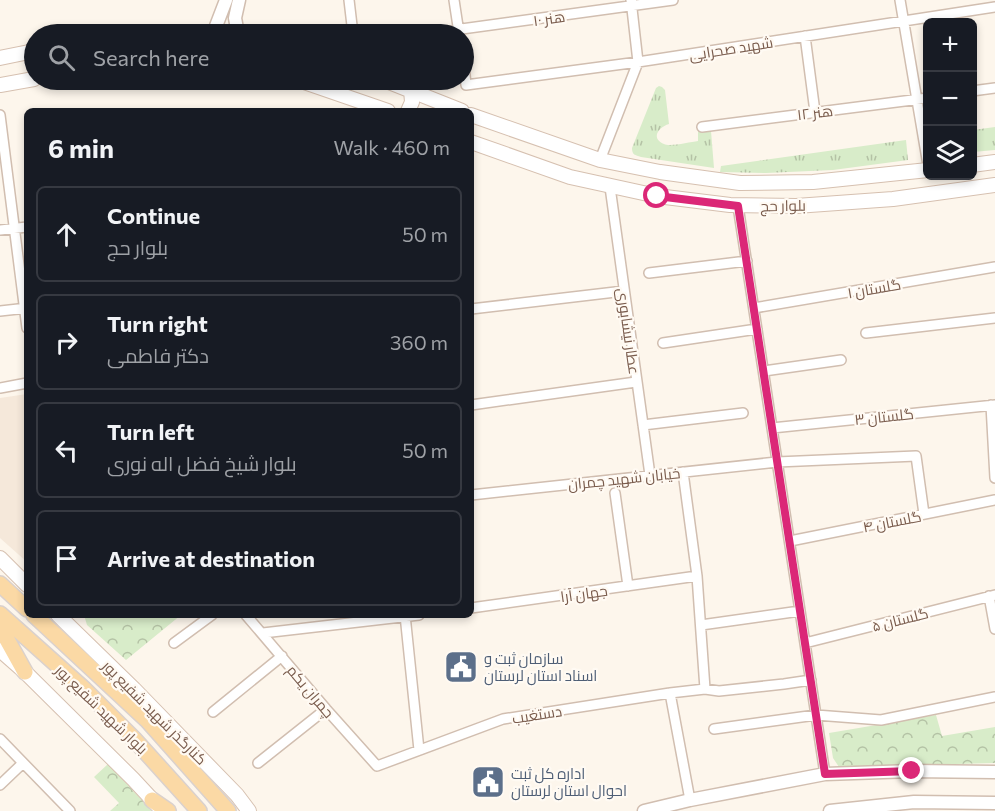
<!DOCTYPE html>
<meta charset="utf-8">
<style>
:root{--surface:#171b24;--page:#242831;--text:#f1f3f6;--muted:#9ea1a6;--line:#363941}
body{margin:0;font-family:Commissioner,Cairo,sans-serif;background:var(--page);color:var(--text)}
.controls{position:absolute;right:18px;top:18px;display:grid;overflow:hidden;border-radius:9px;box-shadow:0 3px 9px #0003}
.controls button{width:54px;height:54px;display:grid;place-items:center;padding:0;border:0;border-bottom:2px solid var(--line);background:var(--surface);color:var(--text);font:30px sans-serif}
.stop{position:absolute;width:18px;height:18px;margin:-14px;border:4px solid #db2777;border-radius:50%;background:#fff}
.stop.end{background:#db2777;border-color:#fff;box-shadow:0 2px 6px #0008}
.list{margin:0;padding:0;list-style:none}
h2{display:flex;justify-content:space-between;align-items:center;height:78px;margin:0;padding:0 24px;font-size:26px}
h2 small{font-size:20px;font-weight:400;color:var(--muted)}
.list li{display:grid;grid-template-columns:39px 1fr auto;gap:18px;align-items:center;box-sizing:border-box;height:96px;margin:0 12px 12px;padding:0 12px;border:2px solid var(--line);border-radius:9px}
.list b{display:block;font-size:22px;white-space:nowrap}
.list p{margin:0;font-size:20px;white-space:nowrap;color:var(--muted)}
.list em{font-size:20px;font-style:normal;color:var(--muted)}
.icon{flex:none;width:33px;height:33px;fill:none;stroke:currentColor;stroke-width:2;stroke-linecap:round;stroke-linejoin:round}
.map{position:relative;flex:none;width:995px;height:811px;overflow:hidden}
.search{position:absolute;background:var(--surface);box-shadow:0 3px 9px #0003;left:24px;top:24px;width:450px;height:66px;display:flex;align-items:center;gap:15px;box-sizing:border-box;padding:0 21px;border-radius:33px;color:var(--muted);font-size:22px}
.panel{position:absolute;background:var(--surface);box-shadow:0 3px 9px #0003;left:24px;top:108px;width:450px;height:510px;border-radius:9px}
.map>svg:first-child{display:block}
.residential{fill:#f5e8da}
.grass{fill:url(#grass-tufts)}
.park{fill:url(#park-crowns)}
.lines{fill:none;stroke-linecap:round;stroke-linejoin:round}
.minor-casing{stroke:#d1beb0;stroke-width:12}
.tertiary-casing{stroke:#d1beb0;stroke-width:15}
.secondary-casing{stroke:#d6c0b0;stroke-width:16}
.primary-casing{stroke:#dad1cd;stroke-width:18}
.minor{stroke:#fff;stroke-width:9}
.tertiary{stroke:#fff;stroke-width:12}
.secondary{stroke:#fff;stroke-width:14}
.primary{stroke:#fbd9a5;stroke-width:15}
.route{stroke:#db2777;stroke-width:8}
.labels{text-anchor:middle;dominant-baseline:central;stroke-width:4.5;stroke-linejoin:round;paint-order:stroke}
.street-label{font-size:15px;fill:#7a5c4d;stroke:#fffaf3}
.service-label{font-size:15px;fill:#4e5e75;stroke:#fffaf3;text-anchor:start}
</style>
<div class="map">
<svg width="995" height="811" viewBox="0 0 995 811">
<defs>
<pattern id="grass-tufts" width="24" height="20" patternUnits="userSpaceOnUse" patternTransform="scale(1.5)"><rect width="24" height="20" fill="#d8ecc9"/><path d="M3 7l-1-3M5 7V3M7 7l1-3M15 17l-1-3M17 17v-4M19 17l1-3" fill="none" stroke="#b4c2a5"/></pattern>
<pattern id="park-crowns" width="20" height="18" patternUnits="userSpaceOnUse" patternTransform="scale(1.5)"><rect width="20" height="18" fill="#d8ecc9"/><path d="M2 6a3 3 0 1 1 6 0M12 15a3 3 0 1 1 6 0" fill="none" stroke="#b4c2a5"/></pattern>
</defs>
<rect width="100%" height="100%" fill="#fdf6ec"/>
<path class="residential" d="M 27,394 L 27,562 L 0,538 L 0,398 Z"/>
<path class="grass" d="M 659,86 L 662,87 L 665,90 L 669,124 C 659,127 650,138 664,144 C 670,147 690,142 698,141 L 698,131 L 711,131 L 714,168 L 641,157 C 635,155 632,155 632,148 L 656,88 Z
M 995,127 L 995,150 L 973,152 L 973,130 Z
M 906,140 L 908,160 L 833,170 L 766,173 L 720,172 L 721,166 Z"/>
<path class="park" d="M 84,615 L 181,615 L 126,660 L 87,625 Z
M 936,715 L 942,736 L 995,727 L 995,763 L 839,767 L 833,758 L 829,733 Z
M 108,764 L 152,811 L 110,811 L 119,803 L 94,777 Z"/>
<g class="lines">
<defs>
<path id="minor" d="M 349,0 L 353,34
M 454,0 L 459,33
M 900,0 L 928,165
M 425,34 L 673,0
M 805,36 L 815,112
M 464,65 L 466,85 L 638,62 L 995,7
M 972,91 L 995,88
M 0,115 L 27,328
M 702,127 L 928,98
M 600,160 L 638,62 L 631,0
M 610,187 L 650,475
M 738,206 L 825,774
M 0,230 L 27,227
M 649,273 L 747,261
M 754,308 L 995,267
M 471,309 L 624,291
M 0,311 L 27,308
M 866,333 L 995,318
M 663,343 L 757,329
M 764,371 L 841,360
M 0,388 L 27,383
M 471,405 L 636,382
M 991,405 L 995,478
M 643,425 L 743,413
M 772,428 L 995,405
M 683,472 L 697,576 L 705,689
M 615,493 L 628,586
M 471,495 L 777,462 L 916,456 L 924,514
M 790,541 L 995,500
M 989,596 L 995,629
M 471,608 L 697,576
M 246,615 L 326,709 L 377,766 L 503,719 L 670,693 L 705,689 L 719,691 L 784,684 L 811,680
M 405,615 L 419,750
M 701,625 L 800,611
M 263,633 L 419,615
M 174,643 L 212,615
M 805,643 L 995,595
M 670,693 L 690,800
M 213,712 L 282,656
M 714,729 L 816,715 L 881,720 L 995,697
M 0,739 L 70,811
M 258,763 L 326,709
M 0,785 L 23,763"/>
<path id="tertiary" d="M 213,34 L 226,0
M 238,34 L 235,18 L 239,0
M 644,811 L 690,800 L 825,774 L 912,771 L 995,772
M 830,811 L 914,802 L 995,803"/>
<path id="secondary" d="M 185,34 L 195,34
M 0,58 L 34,51
M 298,80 L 388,111
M 384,80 L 462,111
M 0,85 L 34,79
M 408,111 L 412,102 L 411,90
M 471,115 L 600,160 L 660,172 L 740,183 L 813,182 L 928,170
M 471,142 L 570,177 L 657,196 L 730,205 L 796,206 L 893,199 L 995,185
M 972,165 L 995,162
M 0,558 L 27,585
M 58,615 L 134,689 L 237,795 L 249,811
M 0,650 L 25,672 L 133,779 L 159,807"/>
<path id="primary" d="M 0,584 L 27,609
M 0,614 L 84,689 L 134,739 L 199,811
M 34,615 L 148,721 L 228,811
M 0,627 L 25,672
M 152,800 L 168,811"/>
</defs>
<use href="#minor" class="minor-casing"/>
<use href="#tertiary" class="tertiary-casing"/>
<use href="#secondary" class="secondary-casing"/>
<use href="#primary" class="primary-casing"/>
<use href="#minor" class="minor"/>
<use href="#tertiary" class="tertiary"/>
<use href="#secondary" class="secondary"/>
<use href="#primary" class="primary"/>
</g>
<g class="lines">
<path class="route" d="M 657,196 L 738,206 L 825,774 L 912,771"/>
</g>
<defs>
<symbol id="civic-square" viewBox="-11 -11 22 22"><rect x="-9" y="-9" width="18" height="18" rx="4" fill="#5c6f8a" stroke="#fffaf3"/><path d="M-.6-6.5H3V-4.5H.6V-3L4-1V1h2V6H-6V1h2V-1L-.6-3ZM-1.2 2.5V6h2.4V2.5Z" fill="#fff"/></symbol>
</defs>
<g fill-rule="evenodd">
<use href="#civic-square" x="442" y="648" width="38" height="38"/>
<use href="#civic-square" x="469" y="763" width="38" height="38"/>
</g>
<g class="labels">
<g class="street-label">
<text transform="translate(549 18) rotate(-8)">هنر ۱۰</text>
<text transform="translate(731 48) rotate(-9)">شهید صحرایی</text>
<text transform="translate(815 112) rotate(-7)">هنر ۱۲</text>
<text transform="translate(783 205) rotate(-1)">بلوار حج</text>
<text transform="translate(874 288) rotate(-10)">گلستان ۱</text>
<text transform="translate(629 331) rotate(82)">عطار نیشابوری</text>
<text transform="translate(884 416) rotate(-6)">گلستان ۳</text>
<text transform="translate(624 478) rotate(-6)">خیابان شهید چمران</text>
<text transform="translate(892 521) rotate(-11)">گلستان ۴</text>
<text transform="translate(584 593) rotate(-8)">جهان آرا</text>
<text transform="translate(900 619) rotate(-14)">گلستان ۵</text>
<text transform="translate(311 691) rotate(50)">چمران یکم</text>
<text transform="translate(102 709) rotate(44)">بلوار شهید شفیع پور</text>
<text transform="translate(155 712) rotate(45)">کنارگذر شهید شفیع پور</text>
<text transform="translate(537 714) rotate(-9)">دستغیب</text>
</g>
<g class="service-label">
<text x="484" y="658">سازمان ثبت و<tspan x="484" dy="17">اسناد استان لرستان</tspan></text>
<text x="511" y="773">اداره کل ثبت<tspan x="511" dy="17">احوال استان لرستان</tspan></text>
</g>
</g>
</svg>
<div class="controls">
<button>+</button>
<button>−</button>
<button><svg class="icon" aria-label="layers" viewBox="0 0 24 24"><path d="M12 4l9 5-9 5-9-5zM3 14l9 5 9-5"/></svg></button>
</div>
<div class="stop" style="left:657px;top:196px"></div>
<div class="stop end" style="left:912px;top:771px"></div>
<div class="search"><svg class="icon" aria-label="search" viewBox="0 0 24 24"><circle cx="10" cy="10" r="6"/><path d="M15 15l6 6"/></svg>Search here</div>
<section class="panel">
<h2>6 min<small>Walk · 460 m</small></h2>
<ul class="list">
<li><svg class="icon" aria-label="ahead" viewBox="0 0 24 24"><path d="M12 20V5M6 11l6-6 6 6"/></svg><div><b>Continue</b><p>بلوار حج</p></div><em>50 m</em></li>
<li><svg class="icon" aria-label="right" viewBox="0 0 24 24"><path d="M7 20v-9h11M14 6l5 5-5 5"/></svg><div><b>Turn right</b><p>دکتر فاطمی</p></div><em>360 m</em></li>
<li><svg class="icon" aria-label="left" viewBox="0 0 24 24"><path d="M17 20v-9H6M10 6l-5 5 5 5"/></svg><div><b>Turn left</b><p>بلوار شیخ فضل اله نوری</p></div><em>50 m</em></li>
<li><svg class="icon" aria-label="arrive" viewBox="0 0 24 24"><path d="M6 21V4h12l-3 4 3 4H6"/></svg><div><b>Arrive at destination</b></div></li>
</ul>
</section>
</div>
